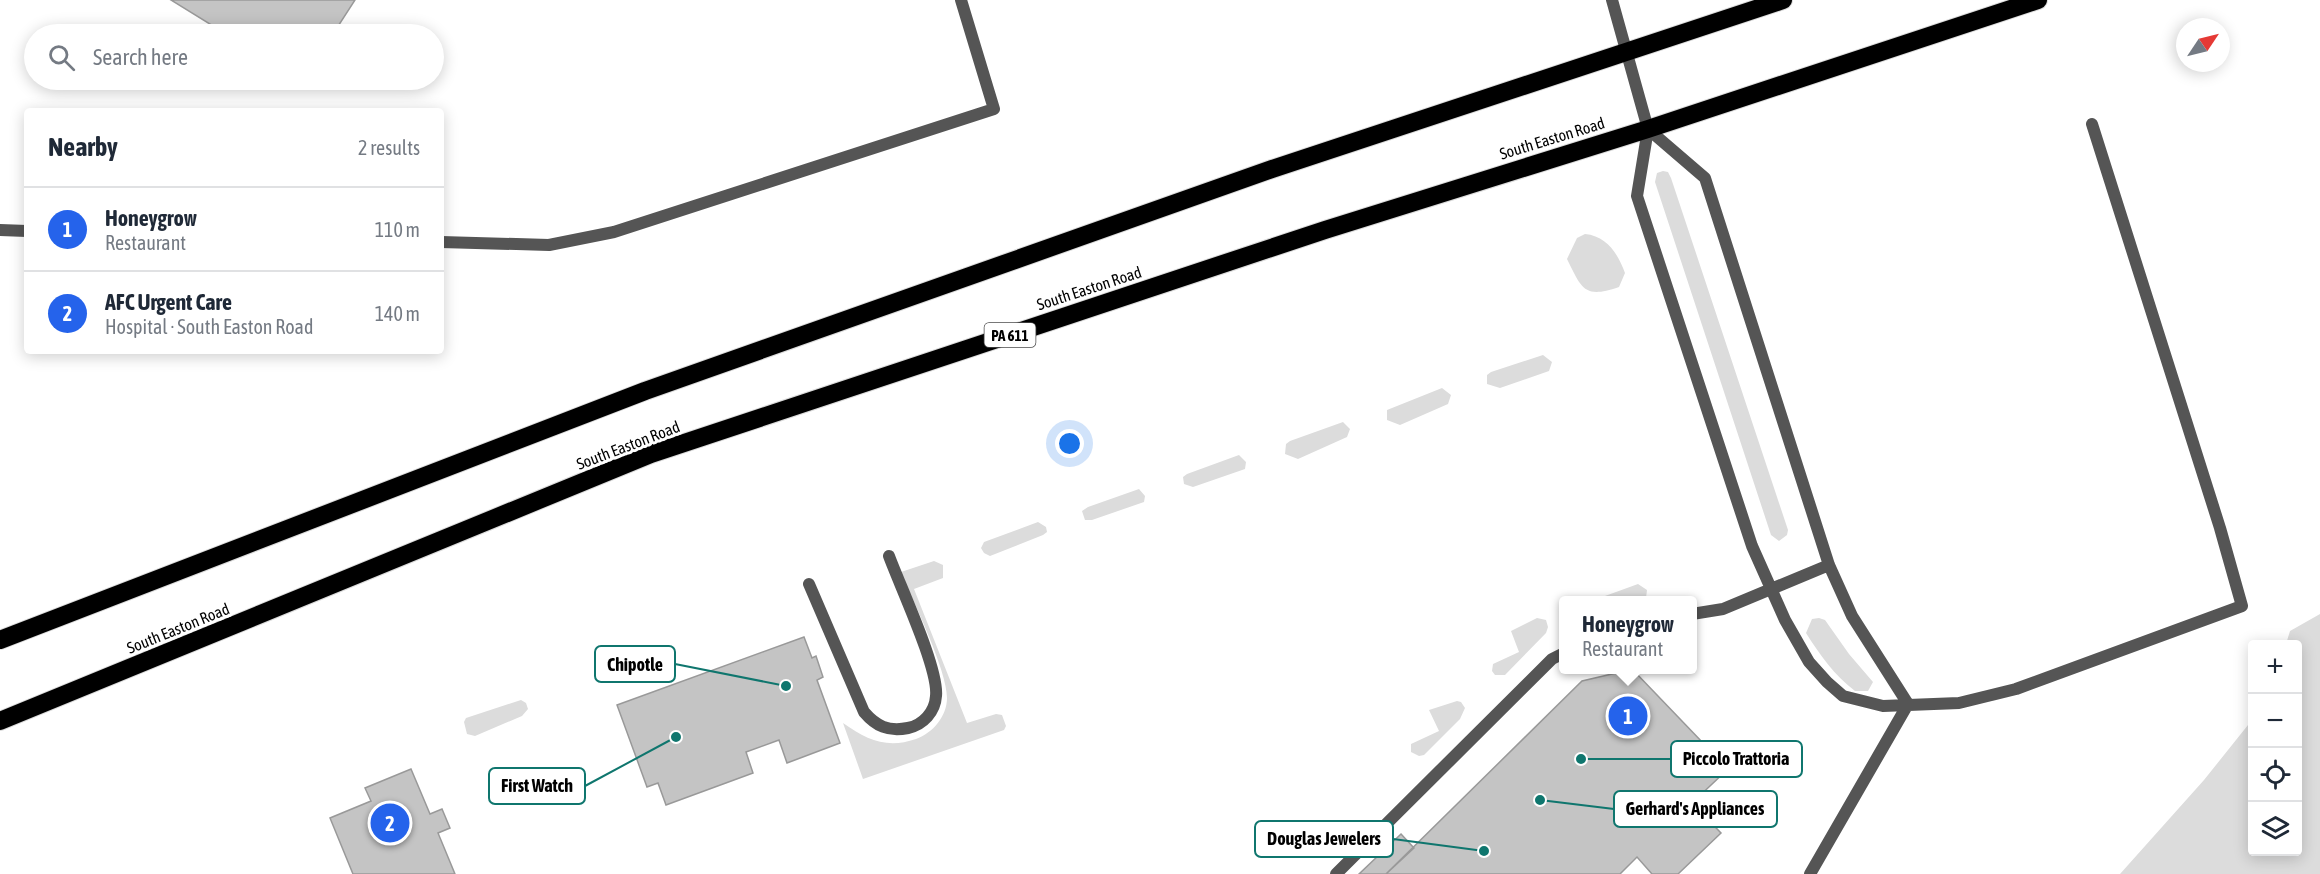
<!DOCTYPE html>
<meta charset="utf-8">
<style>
:root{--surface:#fff;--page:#f2f2f3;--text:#1f2937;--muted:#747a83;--line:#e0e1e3;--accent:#2563eb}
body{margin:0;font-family:"Asap Condensed",sans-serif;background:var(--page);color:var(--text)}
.controls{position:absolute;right:18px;bottom:18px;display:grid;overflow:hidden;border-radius:6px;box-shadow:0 3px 15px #0003}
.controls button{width:54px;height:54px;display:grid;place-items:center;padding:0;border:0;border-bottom:2px solid var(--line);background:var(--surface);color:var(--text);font:30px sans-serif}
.compass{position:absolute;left:2176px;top:18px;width:54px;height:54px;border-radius:50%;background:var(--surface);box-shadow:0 3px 15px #0003;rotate:55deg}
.you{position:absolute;left:1070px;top:444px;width:21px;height:21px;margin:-15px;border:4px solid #fff;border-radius:50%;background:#1a73e8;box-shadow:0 0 0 9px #1a73e833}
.badge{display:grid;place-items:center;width:39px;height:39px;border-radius:50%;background:var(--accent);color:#fff;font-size:20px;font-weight:700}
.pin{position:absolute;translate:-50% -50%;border:3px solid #fff;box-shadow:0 2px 6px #0006}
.popup{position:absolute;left:1559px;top:596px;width:138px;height:78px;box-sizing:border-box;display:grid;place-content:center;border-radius:6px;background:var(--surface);filter:drop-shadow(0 2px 4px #0005);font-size:20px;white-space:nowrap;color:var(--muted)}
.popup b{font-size:22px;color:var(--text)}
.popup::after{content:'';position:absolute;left:50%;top:100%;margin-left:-12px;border:12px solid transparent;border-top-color:var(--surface)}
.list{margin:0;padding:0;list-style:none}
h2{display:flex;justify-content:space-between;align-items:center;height:78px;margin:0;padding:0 24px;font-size:26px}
h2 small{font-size:20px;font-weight:400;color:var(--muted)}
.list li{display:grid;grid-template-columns:39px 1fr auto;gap:18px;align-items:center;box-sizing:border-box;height:84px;padding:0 24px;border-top:2px solid var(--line)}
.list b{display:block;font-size:22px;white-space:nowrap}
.list p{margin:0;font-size:20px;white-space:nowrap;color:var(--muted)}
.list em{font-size:20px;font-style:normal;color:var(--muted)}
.icon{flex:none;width:33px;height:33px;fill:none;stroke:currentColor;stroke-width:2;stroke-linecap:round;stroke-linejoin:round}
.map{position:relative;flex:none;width:2320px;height:874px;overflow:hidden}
.search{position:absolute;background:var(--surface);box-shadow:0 3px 15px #0003;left:24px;top:24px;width:420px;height:66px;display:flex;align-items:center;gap:15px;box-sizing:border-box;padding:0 21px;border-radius:33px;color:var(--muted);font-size:22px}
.panel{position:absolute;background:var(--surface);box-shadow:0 3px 15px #0003;left:24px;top:108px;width:420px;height:246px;border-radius:6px}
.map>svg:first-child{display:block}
.green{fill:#dcdcdc}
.building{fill:#c4c4c4;stroke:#999;stroke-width:1.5}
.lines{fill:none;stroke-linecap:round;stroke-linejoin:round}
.highway-casing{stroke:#dbdbdb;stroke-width:20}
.lane{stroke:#555;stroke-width:12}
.highway{stroke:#000;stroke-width:18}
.labels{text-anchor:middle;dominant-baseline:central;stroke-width:6;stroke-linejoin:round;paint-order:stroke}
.shield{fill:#fff;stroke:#4c4c4c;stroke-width:1.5}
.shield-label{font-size:15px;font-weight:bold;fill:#000}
.street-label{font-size:16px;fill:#000;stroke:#fff}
.leader{fill:none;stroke:#0f766e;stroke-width:2}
.callout-dot{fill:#0f766e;stroke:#fff;stroke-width:2}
.callout{fill:#fff;stroke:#0f766e;stroke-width:2}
.callout-label{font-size:18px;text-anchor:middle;font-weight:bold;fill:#000}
</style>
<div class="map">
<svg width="2320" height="874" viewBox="0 0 2320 874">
<rect width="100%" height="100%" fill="#fff"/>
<path class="green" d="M 1663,171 L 1668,172 L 1671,178 L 1788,530 L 1787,535 L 1779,541 L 1771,535 L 1655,182 L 1657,173 Z
M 1585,234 C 1607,236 1618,254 1625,273 L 1619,287 C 1584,299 1582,289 1567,259 L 1577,238 Z
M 1543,355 L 1552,362 L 1549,371 L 1500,388 L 1487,384 L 1487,375 L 1491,372 Z
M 1442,388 L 1451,395 L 1448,404 L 1400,425 L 1387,420 L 1387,410 Z
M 1343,422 L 1350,429 L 1347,437 L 1298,459 L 1285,454 L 1286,444 L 1290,441 Z
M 1239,455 L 1246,462 L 1245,469 L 1193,487 L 1184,484 L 1183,477 L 1187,474 Z
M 1139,489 L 1145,496 L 1144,502 L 1092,520 L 1085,520 L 1082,511 L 1088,507 Z
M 1038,522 L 1046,527 L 1047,532 L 1043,535 L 990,556 L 984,553 L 981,548 L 984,542 Z
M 934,561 L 943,565 L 943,578 L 914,589 L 967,723 L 996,714 L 1002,715 L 1006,726 L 1004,730 L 863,779 L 843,723 C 867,740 887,749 916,739 C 933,733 947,716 947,698 C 947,670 913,601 901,572 Z
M 1638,584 L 1647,590 L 1646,598 L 1643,600 L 1594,600 Z
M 2320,614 L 2320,874 L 2120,874 L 2204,780 L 2252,720 L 2252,852 L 2298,852 L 2298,644 L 2286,644 L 2290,631 Z
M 1537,618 L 1546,620 L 1548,627 L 1546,633 L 1505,675 L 1495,675 L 1492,671 L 1493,664 L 1519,652 L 1511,631 Z
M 1819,618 L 1825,620 L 1849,654 L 1873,682 L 1868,691 L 1855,691 C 1834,675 1820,655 1806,633 L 1812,619 Z
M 521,700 L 526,703 L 528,709 L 522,716 L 475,736 L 467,734 L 464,722 L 466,718 Z
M 1457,701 L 1461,702 L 1465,708 L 1460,719 L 1424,755 L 1419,756 L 1411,752 L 1411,744 L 1439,731 L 1429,710 Z"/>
<path class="building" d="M 171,0 L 355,0 L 333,34 L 226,34 Z
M 804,637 L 812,658 L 816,656 L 823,677 L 817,680 L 840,743 L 787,763 L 779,740 L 746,752 L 753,773 L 666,805 L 658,783 L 647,787 L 617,705 Z
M 1629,670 L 1633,670 L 1728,769 L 1692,803 L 1721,833 L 1678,874 L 1652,874 L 1637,857 L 1620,874 L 1386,874 L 1582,681 Z
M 411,769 L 430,814 L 442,809 L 450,828 L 438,833 L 455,874 L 353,874 L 330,818 L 371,801 L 365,788 Z
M 1401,834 L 1414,848 L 1386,874 L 1359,874 Z"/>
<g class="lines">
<defs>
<path id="highway" d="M 0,640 L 645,391 L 1272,169 L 1783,0
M 0,721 L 651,454 L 1325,230 L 1648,129 L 2038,0"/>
</defs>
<use href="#highway" class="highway-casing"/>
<path class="lane" d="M 1612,0 L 1648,129 L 1637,196 L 1752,546 L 1785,620 L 1809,662 L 1827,682 L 1843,696 L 1883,706 L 1959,703 L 2016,689 L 2242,606 L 2220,528 L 2092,124
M 1648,129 L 1705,178 L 1829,565 L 1852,616 L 1908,704
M 0,230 L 27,231
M 441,242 L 549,245 L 614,232 L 994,109 L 961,0
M 809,584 L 864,712 C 876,726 888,732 908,728 C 923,725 935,712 936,696 C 939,669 900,586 889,556
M 1692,614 L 1723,609 L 1829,565
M 1336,874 L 1552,659 L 1564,653
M 1810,874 L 1908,704"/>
<use href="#highway" class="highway"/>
</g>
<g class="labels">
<rect class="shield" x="984.5" y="323" width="51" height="24" rx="4.5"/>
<g class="shield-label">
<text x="1010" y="335">PA 611</text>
</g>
<g class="street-label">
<text transform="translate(1552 138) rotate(-17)">South Easton Road</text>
<text transform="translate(1089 288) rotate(-18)">South Easton Road</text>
<text transform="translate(628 445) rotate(-21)">South Easton Road</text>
<text transform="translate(178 628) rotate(-22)">South Easton Road</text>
</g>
</g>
<path class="leader" d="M786 686L675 664M1581 759L1671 759M676 737L585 786M1540 800L1614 809M1484 851L1393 839"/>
<g class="callout-dot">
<circle cx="786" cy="686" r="6"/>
<circle cx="1581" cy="759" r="6"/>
<circle cx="676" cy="737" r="6"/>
<circle cx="1540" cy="800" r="6"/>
<circle cx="1484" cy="851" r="6"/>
</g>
<g class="callout">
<rect x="595" y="646" width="80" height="36" rx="6"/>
<rect x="1671" y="741" width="131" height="36" rx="6"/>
<rect x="489" y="768" width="96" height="36" rx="6"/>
<rect x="1614" y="791" width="163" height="36" rx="6"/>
<rect x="1255" y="821" width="138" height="36" rx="6"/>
</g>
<g class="callout-label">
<text x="635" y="671">Chipotle</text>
<text x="1736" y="765">Piccolo Trattoria</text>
<text x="537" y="792">First Watch</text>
<text x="1695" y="815">Gerhard's Appliances</text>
<text x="1324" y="845">Douglas Jewelers</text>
</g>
</svg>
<div class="controls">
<button>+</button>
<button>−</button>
<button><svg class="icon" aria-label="locate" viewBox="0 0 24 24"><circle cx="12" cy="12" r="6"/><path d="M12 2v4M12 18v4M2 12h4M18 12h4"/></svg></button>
<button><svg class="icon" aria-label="layers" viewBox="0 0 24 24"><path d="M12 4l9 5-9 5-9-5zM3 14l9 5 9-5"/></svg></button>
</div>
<svg class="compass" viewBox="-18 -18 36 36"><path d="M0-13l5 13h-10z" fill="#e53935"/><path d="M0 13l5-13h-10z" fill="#747a83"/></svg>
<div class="you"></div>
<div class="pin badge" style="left:1628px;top:716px">1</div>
<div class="popup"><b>Honeygrow</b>Restaurant</div>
<div class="pin badge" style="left:390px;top:823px">2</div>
<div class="search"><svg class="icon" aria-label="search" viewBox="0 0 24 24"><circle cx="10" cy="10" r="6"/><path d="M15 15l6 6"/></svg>Search here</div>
<section class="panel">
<h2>Nearby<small>2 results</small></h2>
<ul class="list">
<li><span class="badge">1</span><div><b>Honeygrow</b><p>Restaurant</p></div><em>110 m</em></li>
<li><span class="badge">2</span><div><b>AFC Urgent Care</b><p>Hospital · South Easton Road</p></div><em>140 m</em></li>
</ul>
</section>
</div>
